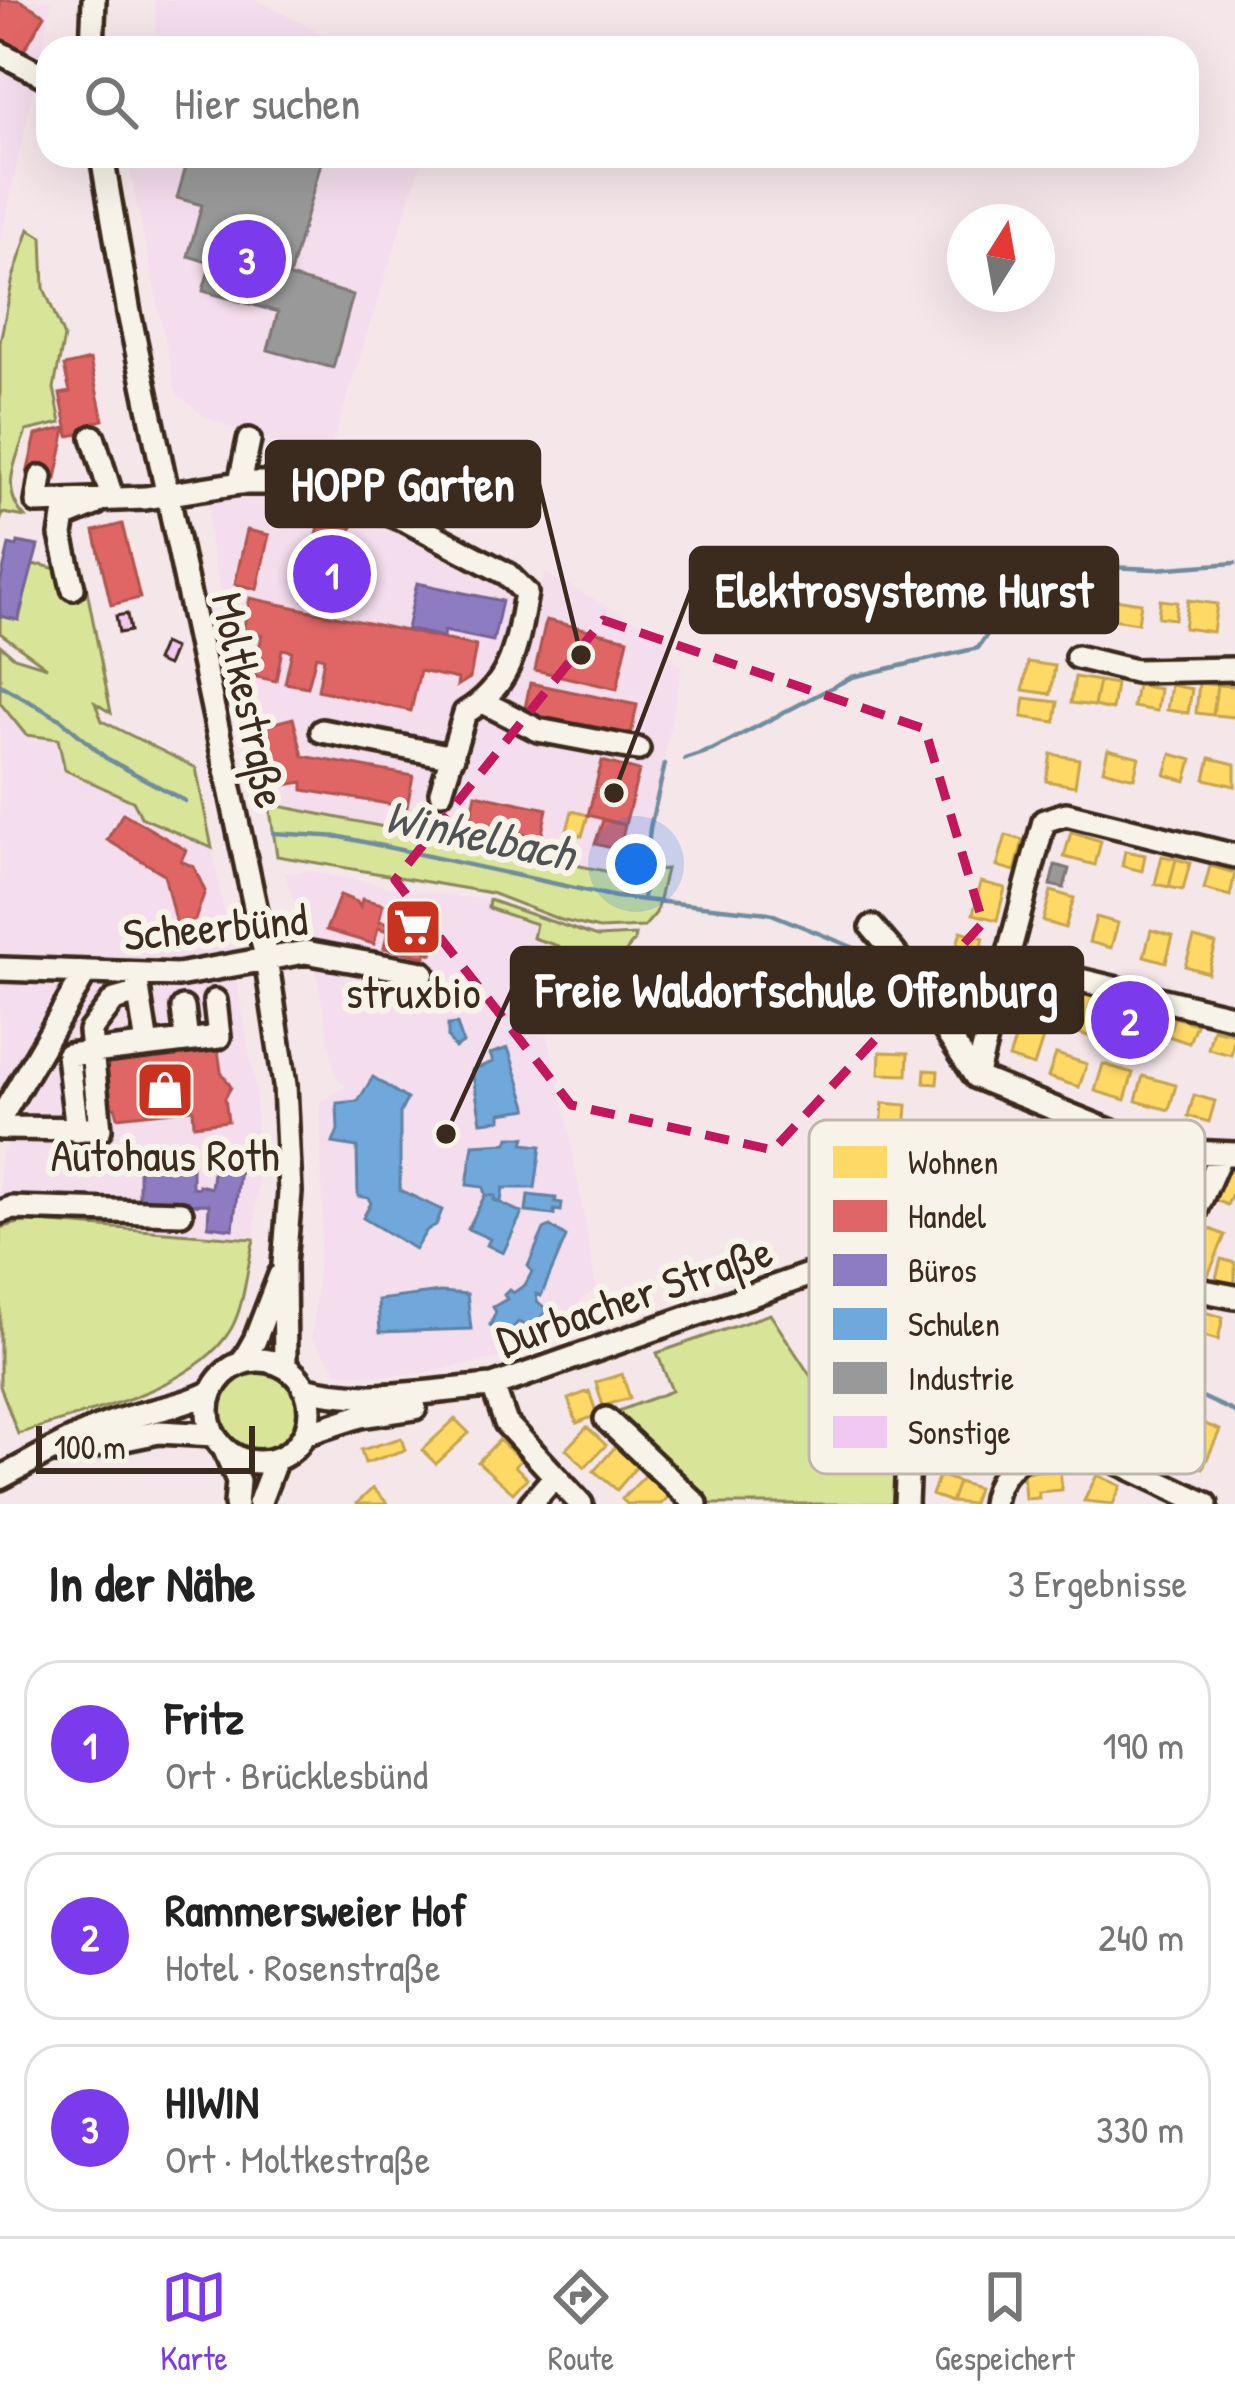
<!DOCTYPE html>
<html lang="de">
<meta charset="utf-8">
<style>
:root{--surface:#fff;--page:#f2f2f2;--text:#222;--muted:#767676;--line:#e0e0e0;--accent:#7c3aed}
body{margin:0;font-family:"Patrick Hand",sans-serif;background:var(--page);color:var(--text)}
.compass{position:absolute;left:947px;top:204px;width:108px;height:108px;border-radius:50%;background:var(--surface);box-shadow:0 12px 48px #0002;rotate:11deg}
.scale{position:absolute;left:36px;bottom:30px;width:219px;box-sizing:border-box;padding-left:12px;border:6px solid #3b2a1e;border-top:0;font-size:33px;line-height:42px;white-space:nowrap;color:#3b2a1e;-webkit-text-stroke:9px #f7f3e8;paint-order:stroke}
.you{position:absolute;left:636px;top:864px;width:42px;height:42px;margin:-30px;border:9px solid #fff;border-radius:50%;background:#1a73e8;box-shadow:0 0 0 18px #1a73e833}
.badge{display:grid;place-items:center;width:78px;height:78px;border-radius:50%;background:var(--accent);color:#fff;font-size:39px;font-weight:700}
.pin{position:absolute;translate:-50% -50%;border:6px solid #fff;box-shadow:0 3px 12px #0006}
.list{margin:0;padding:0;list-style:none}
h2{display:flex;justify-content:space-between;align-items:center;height:156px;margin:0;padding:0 48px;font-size:51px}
h2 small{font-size:39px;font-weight:400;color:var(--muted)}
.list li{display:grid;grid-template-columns:78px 1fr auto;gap:36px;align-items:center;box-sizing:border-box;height:168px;margin:0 24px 24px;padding:0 24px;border:3px solid var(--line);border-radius:36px}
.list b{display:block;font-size:45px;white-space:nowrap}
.list p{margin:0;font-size:39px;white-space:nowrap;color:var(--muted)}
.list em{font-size:39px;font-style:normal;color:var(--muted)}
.icon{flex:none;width:66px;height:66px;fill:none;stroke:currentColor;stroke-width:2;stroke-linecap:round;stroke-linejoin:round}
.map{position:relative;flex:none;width:1235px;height:1504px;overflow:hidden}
.search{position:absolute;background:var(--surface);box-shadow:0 12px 48px #0002;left:36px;right:36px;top:36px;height:132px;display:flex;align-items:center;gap:30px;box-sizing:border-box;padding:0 42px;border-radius:36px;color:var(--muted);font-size:45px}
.sheet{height:732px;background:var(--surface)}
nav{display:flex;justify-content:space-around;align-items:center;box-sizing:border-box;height:168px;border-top:3px solid var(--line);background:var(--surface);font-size:33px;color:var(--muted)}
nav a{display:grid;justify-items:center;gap:6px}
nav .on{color:var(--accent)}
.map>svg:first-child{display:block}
.built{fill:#f4ddec}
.green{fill:#d8e497;stroke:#8a875a;stroke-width:3}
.homes{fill:#ffd966;stroke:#c4a450;stroke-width:3}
.shops{fill:#e06666;stroke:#ae5450;stroke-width:3}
.offices{fill:#8e7cc3;stroke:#756392;stroke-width:3}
.schools{fill:#6fa8dc;stroke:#5f82a3;stroke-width:3}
.industry{fill:#999;stroke:#7d7874;stroke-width:3}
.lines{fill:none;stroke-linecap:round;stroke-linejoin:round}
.stream{stroke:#6f8c9d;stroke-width:4.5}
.building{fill:#f1c8f0;stroke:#3b2a1e;stroke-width:3}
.minor-casing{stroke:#3b2a1e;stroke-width:30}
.minor{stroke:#f7f3e8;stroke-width:21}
.marked{fill:none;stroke:#c2185b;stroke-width:9;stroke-dasharray:24 15;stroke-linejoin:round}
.labels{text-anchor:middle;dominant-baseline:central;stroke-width:12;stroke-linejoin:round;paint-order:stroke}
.street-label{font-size:45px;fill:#3b2a1e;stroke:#f7f3e8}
.poi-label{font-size:45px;fill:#3b2a1e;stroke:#f7f3e8}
.water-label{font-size:48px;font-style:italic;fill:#505353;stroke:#f7f3e8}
.key{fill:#f7f3e8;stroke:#bfb7ab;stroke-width:3}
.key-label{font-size:33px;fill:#3b2a1e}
.leader{fill:none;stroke:#3b2a1e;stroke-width:4.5}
.callout-dot{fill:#3b2a1e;stroke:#f7f3e8;stroke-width:4.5}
.callout{fill:#3b2a1e;stroke:#3b2a1e;stroke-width:4.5}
.callout-label{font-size:48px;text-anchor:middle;font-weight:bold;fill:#fff}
</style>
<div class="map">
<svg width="1235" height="1504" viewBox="0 0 1235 1504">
<rect width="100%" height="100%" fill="#f5e6ea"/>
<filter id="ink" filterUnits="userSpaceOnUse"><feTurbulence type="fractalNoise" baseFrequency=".00833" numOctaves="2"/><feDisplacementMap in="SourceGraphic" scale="24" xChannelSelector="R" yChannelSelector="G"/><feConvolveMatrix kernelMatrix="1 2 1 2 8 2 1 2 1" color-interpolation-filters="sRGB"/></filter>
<g filter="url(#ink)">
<path class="built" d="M 0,0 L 52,0 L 0,243 Z
M 155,0 L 257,0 L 349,48 L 156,48 Z
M 127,156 L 423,156 L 327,461 L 207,418 L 176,393 Z
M 254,496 L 307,496 L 363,510 L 538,597 L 545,573 L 667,638 L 666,653 L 682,667 L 641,873 L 620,874 L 269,804 L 210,543 L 208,501 Z
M 0,703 L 26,735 L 59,739 L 65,770 L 134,802 L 142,817 L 212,848 L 255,1083 L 258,1175 L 254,1239 L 26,1221 L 0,1228 L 0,1158 L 29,1103 L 0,1089 Z
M 310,871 L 405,890 L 489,900 L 488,908 L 537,924 L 558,946 L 561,959 L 608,975 L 582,1004 L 546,1030 L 567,1119 L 596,1288 L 566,1313 L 564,1337 L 507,1356 L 424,1373 L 379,1376 L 338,1372 L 312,1338 L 323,1213 L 320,1102 L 346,1086 L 335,1075 L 317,976 L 285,873 Z"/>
<path class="green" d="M 29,229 L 42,237 L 44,288 L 64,337 L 54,388 L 61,423 L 26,431 C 15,462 0,491 25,517 L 3,513 L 0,522 L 0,342 L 13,278 Z
M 42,565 L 56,569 L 62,595 L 87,590 L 111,713 L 95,703 L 102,721 L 196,768 L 212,848 L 141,817 L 134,802 L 65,770 L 58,739 L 26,735 L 0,703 L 0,645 L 14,657 L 47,667 L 0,633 L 0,616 L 19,620 L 31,566 Z
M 269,804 L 620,874 L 666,869 L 656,913 L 644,927 L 599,929 L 561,920 L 491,893 L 277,856 Z
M 489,900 L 597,937 L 635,935 L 634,941 L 608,975 L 560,958 L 558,946 L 533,938 L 536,924 L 488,908 Z
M 26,1221 L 254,1239 C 247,1266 245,1305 231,1329 C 195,1391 82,1412 18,1434 L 0,1386 L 0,1228 Z
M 770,1314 L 823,1395 L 908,1457 L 906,1504 L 703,1504 L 613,1413 L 672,1391 L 657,1353 Z
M216 1414a42 42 0 1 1 84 0a42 42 0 1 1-84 0Z"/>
<path class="homes" d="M 1115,599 L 1141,603 L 1138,623 L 1112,619 Z
M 1160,600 L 1177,602 L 1175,619 L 1158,617 Z
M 1188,600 L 1217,604 L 1213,632 L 1184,628 Z
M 1028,662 L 1055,666 L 1051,694 L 1023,690 Z
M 1075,677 L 1099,681 L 1094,706 L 1071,703 Z
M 1099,681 L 1116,684 L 1112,710 L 1094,706 Z
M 1199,683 L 1217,685 L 1213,715 L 1196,713 Z
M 1137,685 L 1160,689 L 1157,711 L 1133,707 Z
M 1171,685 L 1192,689 L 1188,713 L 1167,710 Z
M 1217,685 L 1235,686 L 1235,717 L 1213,715 Z
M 1025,698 L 1058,702 L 1055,722 L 1022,717 Z
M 1108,749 L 1139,757 L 1134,778 L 1103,770 Z
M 1051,754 L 1079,759 L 1075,786 L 1046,781 Z
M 1171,754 L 1192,760 L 1186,781 L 1165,775 Z
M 1210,758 L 1235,764 L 1235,786 L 1205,779 Z
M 572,811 L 588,815 L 582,836 L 567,831 Z
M 1071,832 L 1101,841 L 1095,865 L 1064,857 Z
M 1006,835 L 1023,840 L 1015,871 L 997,866 Z
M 1125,851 L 1145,855 L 1142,871 L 1122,866 Z
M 1162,856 L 1176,859 L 1169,887 L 1155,884 Z
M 1176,859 L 1190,863 L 1183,890 L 1169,887 Z
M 1210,866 L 1235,873 L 1230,896 L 1204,889 Z
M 981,882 L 1005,888 L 997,920 L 973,914 Z
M 1051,891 L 1074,898 L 1065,928 L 1043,921 Z
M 1096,917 L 1118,923 L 1111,948 L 1089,942 Z
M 1151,930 L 1173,936 L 1166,962 L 1144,956 Z
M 961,931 L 984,938 L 977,963 L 954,956 Z
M 1194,938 L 1216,944 L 1208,973 L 1185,966 Z
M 1072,989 L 1106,999 L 1095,1038 L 1061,1028 Z
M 1119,1002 L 1147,1009 L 1140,1038 L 1112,1031 Z
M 1174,1017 L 1196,1024 L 1189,1043 L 1168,1036 Z
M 1020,1024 L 1045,1032 L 1034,1066 L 1009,1058 Z
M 1213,1029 L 1235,1034 L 1231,1055 L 1208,1049 Z
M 880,1052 L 908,1053 L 907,1075 L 879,1074 Z
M 1056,1054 L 1087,1064 L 1079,1087 L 1048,1077 Z
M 1103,1064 L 1133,1073 L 1125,1100 L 1095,1091 Z
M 925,1070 L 938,1071 L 937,1084 L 924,1083 Z
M 1143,1076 L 1176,1085 L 1169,1110 L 1136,1101 Z
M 1194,1095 L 1215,1101 L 1209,1122 L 1188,1116 Z
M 883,1103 L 907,1105 L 904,1144 L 891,1142 L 892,1130 L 881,1129 Z
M 1225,1166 L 1235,1170 L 1235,1188 L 1227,1205 L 1211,1198 Z
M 1205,1227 L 1225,1235 L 1207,1278 L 1187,1270 Z
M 1221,1259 L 1235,1263 L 1235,1287 L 1215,1282 Z
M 1204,1312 L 1223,1317 L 1218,1340 L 1197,1334 Z
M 622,1374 L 630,1398 L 603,1406 L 596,1382 Z
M 589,1391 L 597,1415 L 577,1423 L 568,1399 Z
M 455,1419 L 469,1433 L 436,1464 L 422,1450 Z
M 1193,1419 L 1220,1430 L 1203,1468 L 1176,1456 Z
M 587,1427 L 606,1445 L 585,1467 L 566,1449 Z
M 401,1438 L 405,1450 L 365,1463 L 361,1450 Z
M 499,1440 L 521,1460 L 515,1466 L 527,1478 L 513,1493 L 478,1462 Z
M 616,1446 L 638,1465 L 617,1490 L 594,1471 Z
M 1060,1469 L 1062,1490 L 1038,1492 L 1039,1498 L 1025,1499 L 1023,1472 Z
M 648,1473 L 670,1495 L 661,1504 L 627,1504 L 622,1499 Z
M 939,1475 L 958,1482 L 951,1502 L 932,1495 Z
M 1097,1475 L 1121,1486 L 1113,1504 L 1084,1501 Z
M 958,1482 L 977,1488 L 972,1504 L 951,1502 Z
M 373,1488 L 388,1504 L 358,1504 L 357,1503 Z"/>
<path class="shops" d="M 0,0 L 19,0 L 45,15 L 22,54 L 0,41 Z
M 90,360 L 103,420 L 95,422 L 97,430 L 69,436 L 60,394 L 70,392 L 64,366 Z
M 66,428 L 56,479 L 27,474 L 36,435 Z
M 321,516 L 353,522 L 348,546 L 360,549 L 348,608 L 304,599 Z
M 122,524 L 140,598 L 111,605 L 94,531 Z
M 247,530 L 269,535 L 257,589 L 235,584 Z
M 250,598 L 476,646 L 470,678 L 457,686 L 458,679 L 420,671 L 411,711 L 318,690 L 324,658 L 316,656 L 308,687 L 285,683 L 292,651 L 282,649 L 276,681 L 253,676 L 262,635 L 243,631 Z
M 546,620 L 628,639 L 617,689 L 535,670 Z
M 530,683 L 637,705 L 631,735 L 524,713 Z
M 293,718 L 303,756 L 413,776 L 407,807 L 303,790 L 303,782 L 278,786 L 262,726 Z
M 602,761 L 639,771 L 625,825 L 588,815 Z
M 476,794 L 547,809 L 541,838 L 470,823 Z
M 123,813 L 186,850 L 181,861 L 194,867 L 205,891 L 195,920 L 177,929 L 164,874 L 107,840 Z
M 603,820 L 625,825 L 619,850 L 595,844 Z
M 340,895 L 357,902 L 360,907 L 362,899 L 383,904 L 379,921 L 389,923 L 388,931 L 378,928 L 374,944 L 326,930 Z
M 395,897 L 436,905 L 434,915 L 440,916 L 432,954 L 426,952 L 425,957 L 384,948 Z
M 218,1050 L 221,1071 L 231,1087 L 225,1098 L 228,1121 L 194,1125 L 193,1109 L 118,1117 L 115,1107 L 102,1107 L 96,1063 Z"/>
<path class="offices" d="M 18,542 L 38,546 L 18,620 L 0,616 L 0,584 L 9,545 L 17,547 Z
M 417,583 L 502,601 L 493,641 L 444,631 L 443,637 L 407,629 Z
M 192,1159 L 192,1187 L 199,1188 L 199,1185 L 211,1188 L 214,1165 L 240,1168 L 233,1229 L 208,1226 L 209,1204 L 139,1205 L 139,1161 Z"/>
<path class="schools" d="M 457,1024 L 463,1043 L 455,1048 L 448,1038 L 448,1025 Z
M 508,1048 L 528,1109 L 501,1113 L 501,1120 L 481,1122 L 472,1070 L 493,1062 L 490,1054 Z
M 373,1077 L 407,1099 L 400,1113 L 400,1190 L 442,1210 L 436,1225 L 427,1230 L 415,1249 L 363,1218 L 371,1203 L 368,1198 L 358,1196 L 357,1147 L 333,1143 L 338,1130 L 337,1103 L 358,1101 Z
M 509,1137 L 525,1137 L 523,1144 L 541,1146 L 535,1188 L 503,1188 L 501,1202 L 494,1200 L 495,1196 L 485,1195 L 483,1187 L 467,1185 L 473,1145 L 507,1143 Z
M 485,1195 L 495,1196 L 494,1200 L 522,1213 L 503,1253 L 487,1245 L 490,1239 L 468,1229 Z
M 528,1195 L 556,1198 L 555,1202 L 562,1203 L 561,1211 L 554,1210 L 554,1215 L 526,1212 Z
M 550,1226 L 566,1237 L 541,1296 L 536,1294 L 537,1301 L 547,1310 L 533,1328 L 518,1322 L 508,1334 L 502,1334 L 490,1325 L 496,1312 L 493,1307 L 507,1299 L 504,1295 L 509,1290 L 513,1293 L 525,1285 L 532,1272 L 528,1266 L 544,1229 Z
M 440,1292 L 467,1294 L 471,1329 L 380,1332 L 378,1300 Z"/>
<path class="industry" d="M 189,156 L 323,156 L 289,277 L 353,295 L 333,368 L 268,350 L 278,312 L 203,291 L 211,263 L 188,256 L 202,205 L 177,198 Z
M 1055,865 L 1069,869 L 1064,888 L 1050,885 Z"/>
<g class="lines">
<path class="stream" d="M 1000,613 L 1025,571 L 1036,564 L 1155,569 L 1235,563
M 0,685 L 60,719 L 106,758 L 185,801
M 685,759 L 712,750 L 852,677 L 978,648 L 988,633
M 273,833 L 341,837 L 616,897 L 769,913 L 879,958
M 643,900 L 650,828 L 665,764
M 1189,1391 L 1235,1412"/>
</g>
<path class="building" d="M 127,614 L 130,631 L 119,633 L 116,616 Z
M 163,644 L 174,649 L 167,666 L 156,661 Z"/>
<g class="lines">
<defs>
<path id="minor" d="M 92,48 L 94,0
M 0,53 L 48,78
M 102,156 L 129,313 L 266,958 L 285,1085 L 290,1192 L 284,1264 L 285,1367
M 93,437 L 112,497
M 41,477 L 37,502 L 145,498 L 240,483 L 287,483 L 343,494 L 407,521 L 507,574 L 526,593 C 517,644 513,684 465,713 L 441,792
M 240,483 L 249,440
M 73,588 L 61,535 L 64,517 L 95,504
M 1077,657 L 1135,671 L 1235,669
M 483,702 L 538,730 L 638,749
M 322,731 L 453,757
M 872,927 L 895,954 L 976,1077 L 1112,1132 L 1190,1152 L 1235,1154
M 1009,963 L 1235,1017
M 0,969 L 178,975 L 305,952 L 423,973
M 137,981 L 147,1045
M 183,1008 L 187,1041
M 976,1077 L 1044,821 L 1066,814 L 1235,856
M 0,1119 L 84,975
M 0,1128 L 100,1129 L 90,1031 L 114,1000 L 139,993
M 77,1131 L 68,1055 L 219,1037 L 215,1001
M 0,1212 L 11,1208 L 181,1213
M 1164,1283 L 1221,1154
M208 1411a51 51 0 1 1 102 0a51 51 0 1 1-102 0Z
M 242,1363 L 255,1340 L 280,1275
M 493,1386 L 506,1423 L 581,1504
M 304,1388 C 366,1405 430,1390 493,1386 L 814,1273 L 932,1260 L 1014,1261 L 1100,1271 L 1235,1297
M 606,1419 L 696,1504
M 305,1434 L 360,1416 L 415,1408
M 224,1448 L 238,1481 L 236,1504
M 62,1452 L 159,1432 L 214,1435
M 0,1478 C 37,1459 71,1437 111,1423 C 144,1411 179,1408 211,1392
M 259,1504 L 276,1459
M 531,1504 L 555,1476
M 906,1504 L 908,1457
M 993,1504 C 998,1464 1036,1443 1073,1441 L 1206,1504"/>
</defs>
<use href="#minor" class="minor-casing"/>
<use href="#minor" class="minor"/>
</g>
</g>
<path class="marked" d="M 603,620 L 925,729 L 983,923 L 773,1150 L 571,1105 L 395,880 Z"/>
<defs>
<symbol id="supermarket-square" viewBox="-11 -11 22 22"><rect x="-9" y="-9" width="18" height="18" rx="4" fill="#c8321e" stroke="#f7f3e8"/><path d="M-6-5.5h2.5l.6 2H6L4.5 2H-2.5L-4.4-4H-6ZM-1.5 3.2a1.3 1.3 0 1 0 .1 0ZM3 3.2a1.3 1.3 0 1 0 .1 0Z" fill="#fff"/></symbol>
<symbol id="shop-square" viewBox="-11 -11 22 22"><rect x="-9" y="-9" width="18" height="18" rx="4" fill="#c8321e" stroke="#f7f3e8"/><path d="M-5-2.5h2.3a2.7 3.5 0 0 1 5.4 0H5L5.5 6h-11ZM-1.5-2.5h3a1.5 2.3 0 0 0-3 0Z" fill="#fff"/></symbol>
</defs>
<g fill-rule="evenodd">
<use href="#supermarket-square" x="380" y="894" width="66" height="66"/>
<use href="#shop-square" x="132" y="1057" width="66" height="66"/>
</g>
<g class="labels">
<g class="street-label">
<text transform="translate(250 700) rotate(78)">Moltkestraße</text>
<text transform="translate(215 926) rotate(-5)">Scheerbünd</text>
<text transform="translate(634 1295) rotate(-19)">Durbacher Straße</text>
</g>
<g class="poi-label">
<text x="413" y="991">struxbio</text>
<text x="165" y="1154">Autohaus Roth</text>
</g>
<g class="water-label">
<text transform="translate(480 834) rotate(12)">Winkelbach</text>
</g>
</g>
<rect x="809" y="1120" width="396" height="354" rx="18" class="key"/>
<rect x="833" y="1146" width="54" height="32" fill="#ffd966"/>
<rect x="833" y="1200" width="54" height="32" fill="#e06666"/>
<rect x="833" y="1254" width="54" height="32" fill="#8e7cc3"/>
<rect x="833" y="1308" width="54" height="32" fill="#6fa8dc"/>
<rect x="833" y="1362" width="54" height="32" fill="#999"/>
<rect x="833" y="1416" width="54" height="32" fill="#f1c8f0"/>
<g class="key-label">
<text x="908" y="1174">Wohnen</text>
<text x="908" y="1228">Handel</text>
<text x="908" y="1282">Büros</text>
<text x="908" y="1336">Schulen</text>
<text x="908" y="1390">Industrie</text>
<text x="908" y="1444">Sonstige</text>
</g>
<path class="leader" d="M581 655L539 484M614 793L691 590M446 1134L512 990"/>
<g class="callout-dot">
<circle cx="581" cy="655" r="12"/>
<circle cx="614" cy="793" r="12"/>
<circle cx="446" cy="1134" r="12"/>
</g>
<g class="callout">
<rect x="267" y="442" width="272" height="84" rx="12"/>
<rect x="691" y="548" width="426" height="84" rx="12"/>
<rect x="512" y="948" width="570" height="84" rx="12"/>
</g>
<g class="callout-label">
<text x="403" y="501">HOPP Garten</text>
<text x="904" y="607">Elektrosysteme Hurst</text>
<text x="797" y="1007">Freie Waldorfschule Offenburg</text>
</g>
</svg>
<svg class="compass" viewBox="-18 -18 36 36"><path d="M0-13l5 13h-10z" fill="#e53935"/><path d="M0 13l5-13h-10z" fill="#767676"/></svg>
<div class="scale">100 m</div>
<div class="you"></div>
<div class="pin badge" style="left:332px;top:574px">1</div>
<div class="pin badge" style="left:1130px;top:1020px">2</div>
<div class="pin badge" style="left:247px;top:259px">3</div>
<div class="search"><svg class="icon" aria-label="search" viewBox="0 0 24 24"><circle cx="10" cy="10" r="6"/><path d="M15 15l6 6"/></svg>Hier suchen</div>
</div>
<section class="sheet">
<h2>In der Nähe<small>3 Ergebnisse</small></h2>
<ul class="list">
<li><span class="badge">1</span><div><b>Fritz</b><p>Ort · Brücklesbünd</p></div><em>190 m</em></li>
<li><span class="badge">2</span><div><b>Rammersweier Hof</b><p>Hotel · Rosenstraße</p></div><em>240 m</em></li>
<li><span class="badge">3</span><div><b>HIWIN</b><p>Ort · Moltkestraße</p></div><em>330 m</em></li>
</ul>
</section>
<nav>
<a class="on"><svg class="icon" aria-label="map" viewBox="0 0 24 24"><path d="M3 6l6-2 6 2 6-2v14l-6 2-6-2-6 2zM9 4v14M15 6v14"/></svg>Karte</a>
<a><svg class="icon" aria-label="directions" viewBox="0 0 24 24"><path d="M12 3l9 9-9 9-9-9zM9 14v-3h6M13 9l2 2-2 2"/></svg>Route</a>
<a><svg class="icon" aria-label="saved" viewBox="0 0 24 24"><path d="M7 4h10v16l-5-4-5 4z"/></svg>Gespeichert</a>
</nav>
